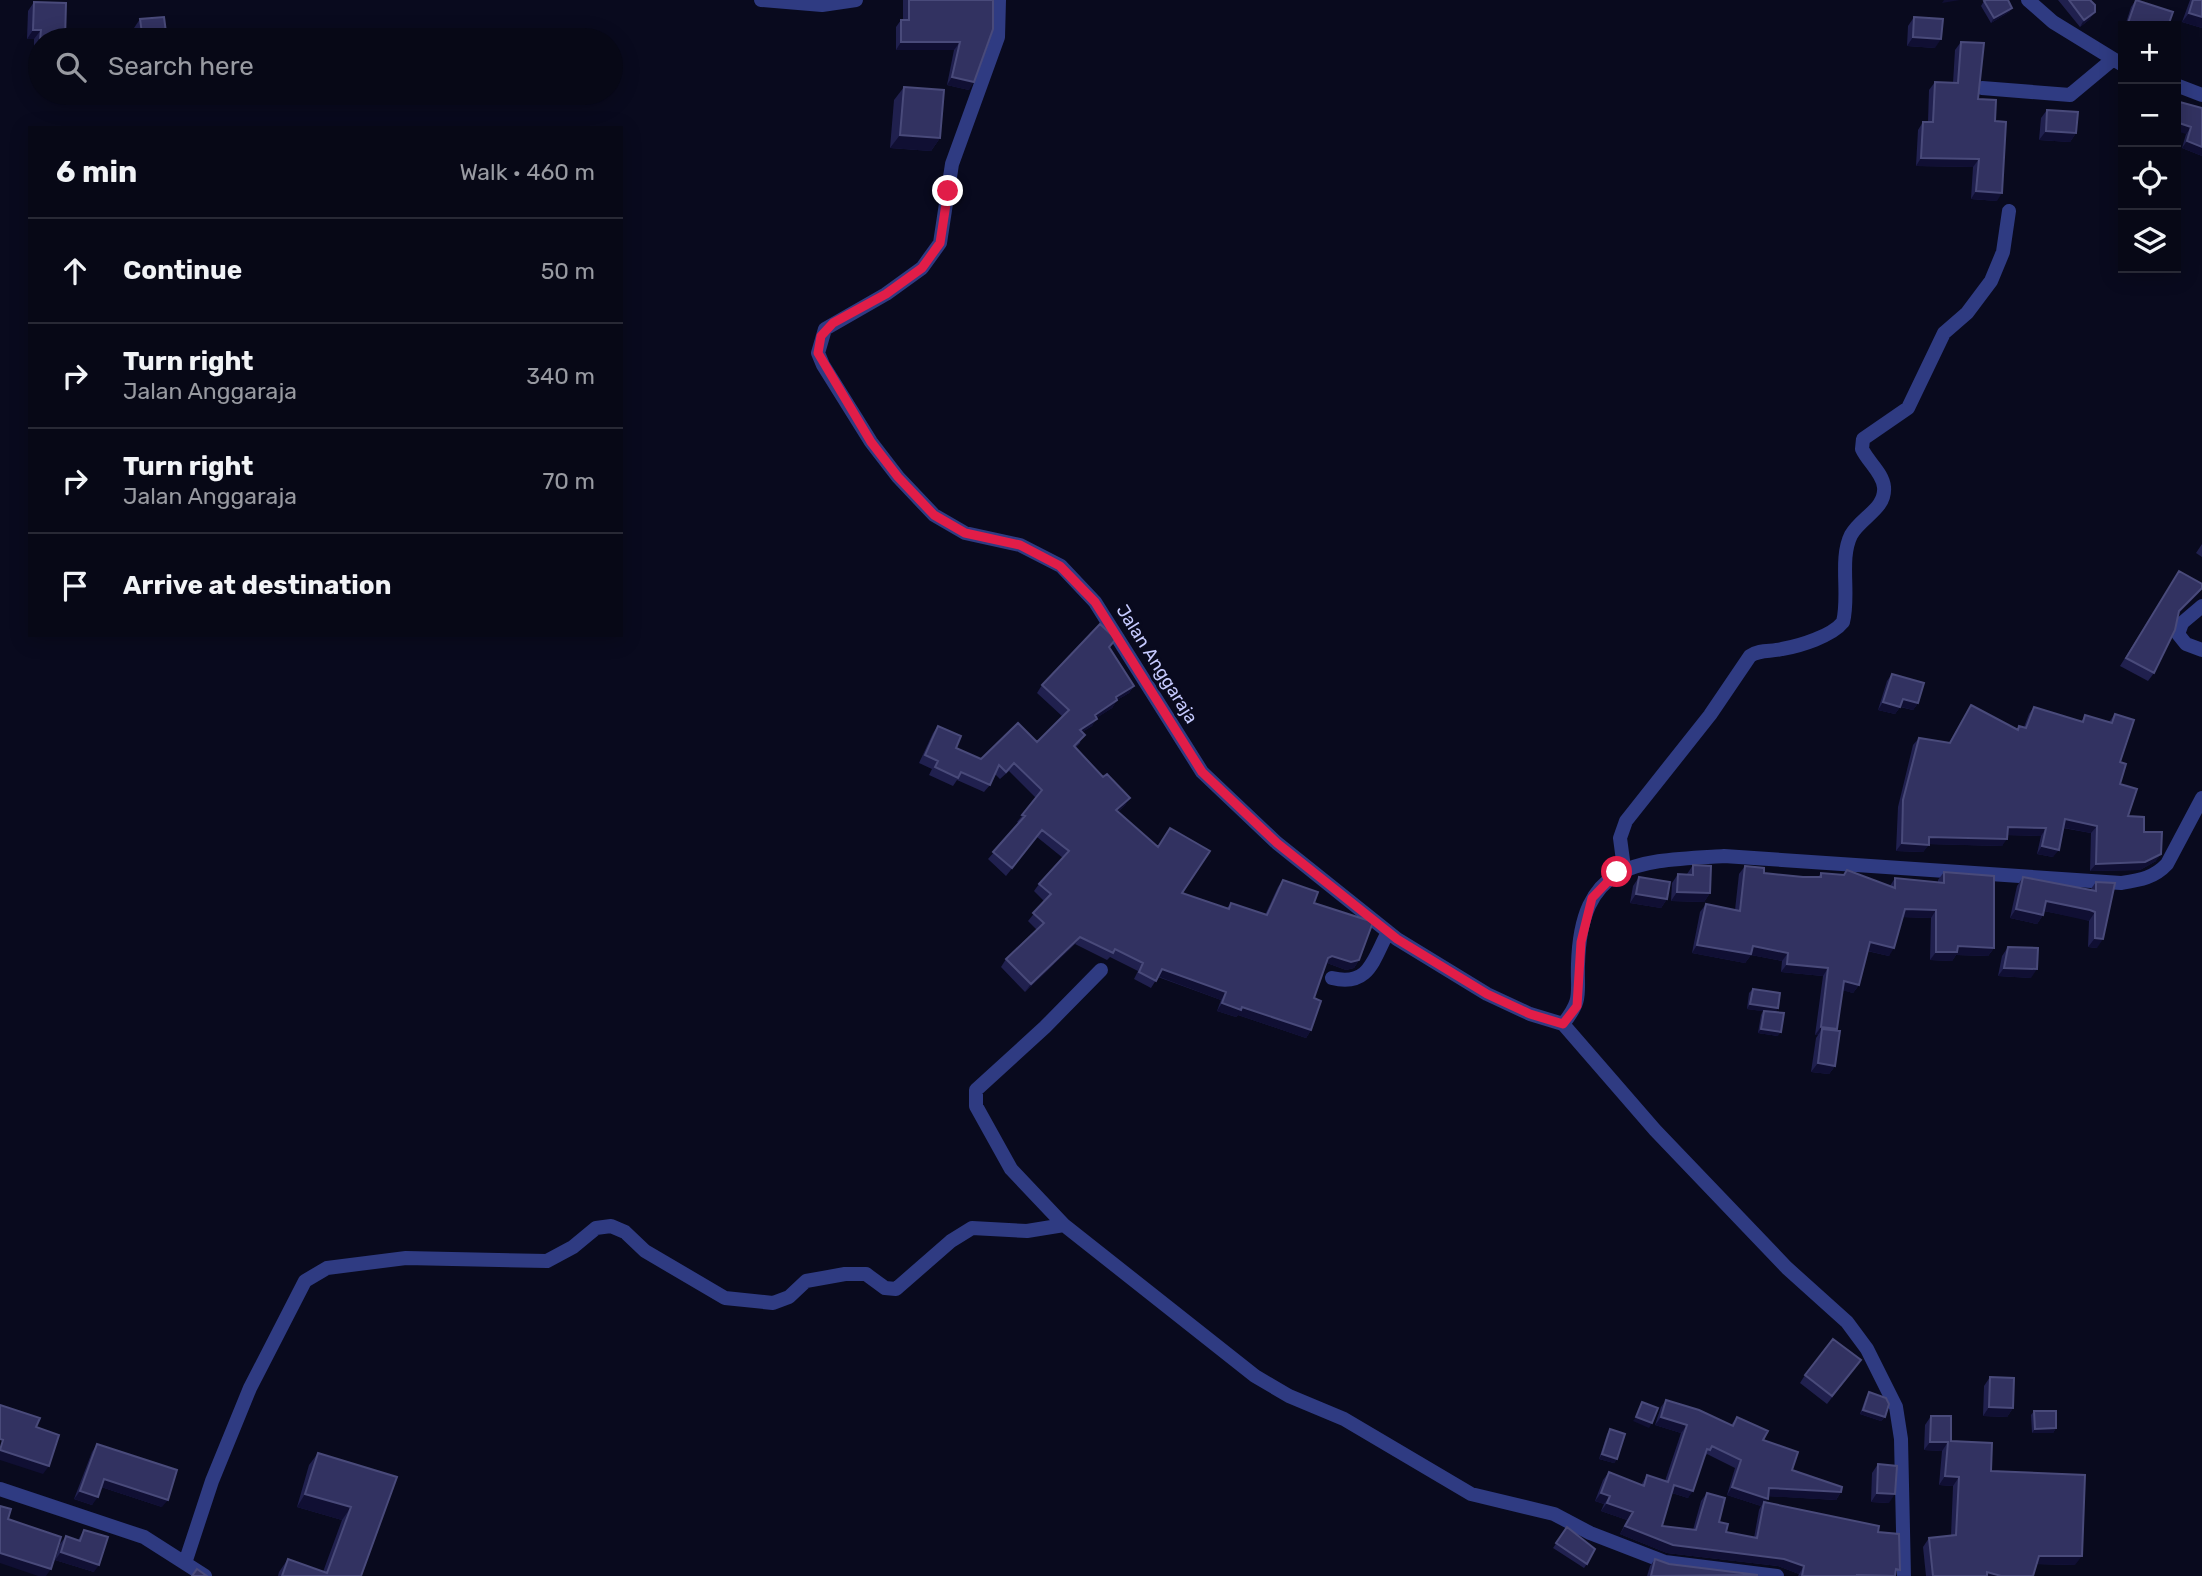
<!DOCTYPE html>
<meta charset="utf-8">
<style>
:root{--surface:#070816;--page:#10111f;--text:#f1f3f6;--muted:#989aa1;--line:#282935}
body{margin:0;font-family:Rubik,sans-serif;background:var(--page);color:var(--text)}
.controls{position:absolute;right:21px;top:21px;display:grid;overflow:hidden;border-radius:0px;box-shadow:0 4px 18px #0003}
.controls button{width:63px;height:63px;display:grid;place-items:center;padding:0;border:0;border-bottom:2px solid var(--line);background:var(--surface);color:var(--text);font:35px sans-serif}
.stop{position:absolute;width:21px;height:21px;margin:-16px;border:5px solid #e11d48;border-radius:50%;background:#fff}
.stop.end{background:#e11d48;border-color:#fff;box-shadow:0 2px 7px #0008}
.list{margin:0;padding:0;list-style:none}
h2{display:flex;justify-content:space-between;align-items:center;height:91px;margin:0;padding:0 28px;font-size:30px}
h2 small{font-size:23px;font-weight:400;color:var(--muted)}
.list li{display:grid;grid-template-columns:46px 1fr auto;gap:21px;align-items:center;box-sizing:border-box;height:105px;padding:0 28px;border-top:2px solid var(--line)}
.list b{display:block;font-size:26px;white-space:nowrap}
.list p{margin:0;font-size:23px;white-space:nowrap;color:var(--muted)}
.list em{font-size:23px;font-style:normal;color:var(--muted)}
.icon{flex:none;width:38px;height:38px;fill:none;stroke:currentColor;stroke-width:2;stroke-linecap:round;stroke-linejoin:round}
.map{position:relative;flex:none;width:2202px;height:1576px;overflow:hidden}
.search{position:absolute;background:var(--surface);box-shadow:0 4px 18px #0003;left:28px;top:28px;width:595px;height:77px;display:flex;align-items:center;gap:18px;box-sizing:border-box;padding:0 24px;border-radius:38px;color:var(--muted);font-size:26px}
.panel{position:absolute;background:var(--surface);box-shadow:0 4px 18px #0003;left:28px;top:126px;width:595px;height:511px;border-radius:0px}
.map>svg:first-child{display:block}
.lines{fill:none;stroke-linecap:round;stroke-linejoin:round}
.street{stroke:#2f3b82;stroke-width:14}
.wall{fill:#20204e;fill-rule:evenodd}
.shaded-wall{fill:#100f33}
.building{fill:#323261;stroke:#494a7a;stroke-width:2}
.route{stroke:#e11d48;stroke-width:9}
.labels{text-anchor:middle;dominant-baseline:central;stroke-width:6;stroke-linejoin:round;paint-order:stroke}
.street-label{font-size:18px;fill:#c6caff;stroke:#090a1e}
</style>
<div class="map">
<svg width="2202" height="1576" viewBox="0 0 2202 1576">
<rect width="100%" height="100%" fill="#090a1e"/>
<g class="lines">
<path class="street" d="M 761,0 L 822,5 L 856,0
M 999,0 L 998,37 L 952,164 L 940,243 L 922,268 L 886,294 L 825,329 L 818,353 L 823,365 L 871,442 L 898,477 L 934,515 L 965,533 L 1020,545 L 1061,566 L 1095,602 L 1202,772 L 1277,843 L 1397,939 L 1487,994 L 1530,1014 L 1563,1024
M 2028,0 L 2053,22 L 2123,65
M 2176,85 L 2202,95
M 1982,88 L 2070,95 L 2112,60
M 2202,606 L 2182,623 L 2178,634 L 2186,644 L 2202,650
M 1624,868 L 1620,838 L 1626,821 L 1710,715 L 1750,656 C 1760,649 1771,652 1782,649 C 1800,646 1832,636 1843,622 C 1850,595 1839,559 1851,535 C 1861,517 1886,509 1884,487 C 1883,473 1868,462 1862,449 L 1863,439 L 1908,408 L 1944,333 L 1967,313 L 1991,281 L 2003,252 L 2009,211
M 1101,970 L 1045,1027 L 976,1090 L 976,1106 L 1011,1169 L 1064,1225 L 1255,1376 L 1289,1396 L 1344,1419 L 1471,1494 L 1554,1514 L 1590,1533 L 1665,1562 L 1777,1576
M 1332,978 C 1369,987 1373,960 1388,932
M 1563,1024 C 1583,999 1577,994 1578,964 C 1581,859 1639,861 1724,856 L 2121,883 C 2140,880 2154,878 2167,864 L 2202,798
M 1563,1024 L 1655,1130 L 1787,1268 L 1847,1322 L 1867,1349 L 1896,1407 L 1901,1439 L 1904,1576
M 0,1489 L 144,1537 L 205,1576
M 185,1563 L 212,1481 L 250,1388 L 305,1281 L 327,1268 L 406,1258 L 547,1261 L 573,1247 L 596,1228 L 611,1226 L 625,1232 L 645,1251 L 725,1298 L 773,1303 L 789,1297 L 806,1281 L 845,1274 L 866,1274 L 885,1288 L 896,1289 L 951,1241 L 972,1228 L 1027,1231 L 1064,1225"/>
</g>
<path class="wall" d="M 903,0 L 993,0 L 969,90 L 947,85 L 954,50 L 896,50 L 896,27 L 901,20 L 903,20 Z
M 2058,0 L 2090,0 L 2090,19 L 2080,27 Z
M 2136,0 L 2168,26 L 2125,26 L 2131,7 Z
M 2190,0 L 2202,0 L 2202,28 L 2182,22 Z
M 1984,1 L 2012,8 L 2009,12 L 1991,23 L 1981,6 Z
M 34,2 L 66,3 L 40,40 L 40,49 L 34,49 L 34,39 L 27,39 L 28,11 Z
M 1914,17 L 1935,48 L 1907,46 L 1908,26 Z
M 140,19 L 167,40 L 125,40 L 129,34 L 135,34 L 134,28 Z
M 1961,42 L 1978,99 L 1995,121 L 1997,201 L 1971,199 L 1973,167 L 1916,166 L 1918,130 L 1923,122 L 1928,122 L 1929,90 L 1935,82 L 1953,83 L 1955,50 Z
M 904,87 L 940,138 L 931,151 L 890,148 L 894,100 Z
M 2202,108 L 2202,156 L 2182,148 L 2186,134 Z
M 2047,110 L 2076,133 L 2070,142 L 2039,140 L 2041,118 Z
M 2202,544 L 2202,557 L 2196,553 Z
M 2179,571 L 2202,584 L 2202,589 L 2178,614 L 2154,673 L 2148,681 L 2120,666 Z
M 1110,648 L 1134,686 L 1129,693 L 1117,700 L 1112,708 L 1096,718 L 1092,726 L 1082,732 L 1080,743 L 1075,748 L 1103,777 L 1130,798 L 1125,805 L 1118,812 L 1182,893 L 1227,908 L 1231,903 L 1265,915 L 1278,887 L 1283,880 L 1314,903 L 1359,960 L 1354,968 L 1346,970 L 1327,963 L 1326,964 L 1314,998 L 1311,1030 L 1306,1038 L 1238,1015 L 1236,1017 L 1217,1011 L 1221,1000 L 1158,977 L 1151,988 L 1134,979 L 1138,971 L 1110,957 L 1107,960 L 1075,944 L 1025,992 L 1001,967 L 1006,959 L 1037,930 L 1028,921 L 1044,901 L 1034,891 L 1039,884 L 1063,858 L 1037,837 L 1006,876 L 988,859 L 1019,823 L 1017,822 L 1036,798 L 1009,771 L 1000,779 L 995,774 L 990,785 L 984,792 L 957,780 L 953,786 L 929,775 L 932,769 L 919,763 L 933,733 L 938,726 L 956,748 L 981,759 L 1037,742 L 1062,716 L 1037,693 L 1042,685 Z
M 1892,674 L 1918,703 L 1913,710 L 1900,707 L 1895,714 L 1878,710 L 1887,681 Z
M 1971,705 L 2017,730 L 2019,726 L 2024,727 L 2029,714 L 2034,707 L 2081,722 L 2085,715 L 2109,722 L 2115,714 L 2120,762 L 2120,784 L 2128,816 L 2144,832 L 2156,861 L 2140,870 L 2090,871 L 2091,833 L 2063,828 L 2053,857 L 2037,854 L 2041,836 L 2007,835 L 2002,846 L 1929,844 L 1923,852 L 1896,851 L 1898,807 L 1913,745 L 1919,738 L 1949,743 Z
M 1693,865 L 1710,893 L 1704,902 L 1671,901 L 1672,883 L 1678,874 L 1687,874 Z
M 1745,866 L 1764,873 L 1803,877 L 1818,877 L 1821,873 L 1843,875 L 1847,870 L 1890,886 L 1895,878 L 1938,882 L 1938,880 L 1944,872 L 1994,948 L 1988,956 L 1956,955 L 1952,961 L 1930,960 L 1931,918 L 1902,917 L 1889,956 L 1867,951 L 1859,985 L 1853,993 L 1843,990 L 1836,1031 L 1835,1066 L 1829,1074 L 1811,1072 L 1816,1038 L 1818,1035 L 1815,1035 L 1823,976 L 1781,972 L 1782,961 L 1751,955 L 1745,963 L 1692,953 L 1700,912 L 1706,904 L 1735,910 L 1739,874 Z
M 1639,877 L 1667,899 L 1661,908 L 1630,903 L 1633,886 Z
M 2023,877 L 2090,890 L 2096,882 L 2097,948 L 2088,947 L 2089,921 L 2084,919 L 2044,911 L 2043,915 L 2037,924 L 2010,918 L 2017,886 Z
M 2008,947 L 2031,978 L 1998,976 L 2002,956 Z
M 1753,989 L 1778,1008 L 1775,1012 L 1778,1036 L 1758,1033 L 1761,1015 L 1763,1011 L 1747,1009 L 1749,993 Z
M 1861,1360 L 1827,1404 L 1800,1383 L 1805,1375 Z
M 1990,1377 L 2013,1408 L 2007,1417 L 1983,1416 L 1984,1386 Z
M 1869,1392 L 1885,1417 L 1881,1421 L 1860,1414 L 1866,1397 Z
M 1666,1400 L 1731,1425 L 1737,1417 L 1763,1440 L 1792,1470 L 1841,1492 L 1836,1500 L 1768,1496 L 1765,1502 L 1878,1532 L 1896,1576 L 1798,1576 L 1799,1574 L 1778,1566 L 1667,1553 L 1620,1534 L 1627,1520 L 1601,1511 L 1604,1504 L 1595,1501 L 1603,1480 L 1609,1472 L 1641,1485 L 1647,1475 L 1665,1481 L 1681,1433 L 1655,1425 L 1661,1407 ZM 1707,1454 L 1735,1468 L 1727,1495 L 1761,1506 L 1759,1510 L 1754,1538 L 1726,1532 L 1719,1522 L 1707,1493 L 1701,1501 L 1693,1530 L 1662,1526 L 1672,1493 L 1688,1498 L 1704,1458 Z
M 2034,1411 L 2056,1428 L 2053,1433 L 2032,1433 L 2031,1415 Z
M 1931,1416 L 1951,1441 L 1991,1471 L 2075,1565 L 2036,1564 L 2033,1576 L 1926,1576 L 1923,1547 L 1929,1538 L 1951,1536 L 1953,1486 L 1939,1485 L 1942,1451 L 1924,1450 L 1925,1425 Z
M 1610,1429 L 1617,1459 L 1614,1463 L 1599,1459 L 1607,1434 Z
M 97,1444 L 162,1507 L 101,1487 L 92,1505 L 74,1499 L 92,1452 Z
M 318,1453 L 397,1477 L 361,1576 L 278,1576 L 279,1572 L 288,1559 L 323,1572 L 342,1520 L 297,1507 L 309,1465 Z
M 1878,1464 L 1889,1503 L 1871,1502 L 1872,1473 Z
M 1567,1527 L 1587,1564 L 1584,1568 L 1553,1548 Z
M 84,1530 L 94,1572 L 55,1560 L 60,1544 L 66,1536 L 78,1540 Z
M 1655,1559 L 1669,1564 L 1758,1576 L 1647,1576 L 1650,1566 Z"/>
<path class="shaded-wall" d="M 1944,0 L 1960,0 L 1942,3 Z
M 2012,8 L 2009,12 L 1991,23 L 1994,18 Z
M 2095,12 L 2090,19 L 2080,27 L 2084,20 Z
M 2189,13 L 2202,17 L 2202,28 L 2182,22 Z
M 33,30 L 41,30 L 34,39 L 27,39 Z
M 1913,37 L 1941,39 L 1935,48 L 1907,46 Z
M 40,40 L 40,49 L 34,49 Z
M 901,42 L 960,42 L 954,50 L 896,50 Z
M 952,77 L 974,82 L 969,90 L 947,85 Z
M 2176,122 L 2191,127 L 2186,134 L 2176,131 Z
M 2046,131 L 2076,133 L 2070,142 L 2039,140 Z
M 900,135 L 940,138 L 931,151 L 890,148 Z
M 2187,141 L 2202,147 L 2202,156 L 2182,148 Z
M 1921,158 L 1979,159 L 1973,167 L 1916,166 Z
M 1976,191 L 2002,193 L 1997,201 L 1971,199 Z
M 2202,588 L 2198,594 L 2173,619 L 2179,611 Z
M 1134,686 L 1129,693 L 1117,700 L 1112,708 L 1089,723 L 1095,715 L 1116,697 Z
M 1903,699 L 1918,703 L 1913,710 L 1898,706 Z
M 1883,702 L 1900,707 L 1895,714 L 1878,710 Z
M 1097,719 L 1092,726 L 1074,737 L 1080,730 Z
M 1130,798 L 1125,805 L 1111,818 L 1116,810 Z
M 2065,819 L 2097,826 L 2091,833 L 2060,827 Z
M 2008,827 L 2046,828 L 2041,836 L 2002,835 Z
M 1929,837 L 2007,839 L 2002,846 L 1924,844 Z
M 1902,843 L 1929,845 L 1923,852 L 1896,851 Z
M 2042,846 L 2059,850 L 2053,857 L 2037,854 Z
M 2161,854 L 2156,861 L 2140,870 L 2090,871 L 2096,864 Z
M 1677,892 L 1710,893 L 1704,902 L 1671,901 Z
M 1636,894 L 1667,899 L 1661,908 L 1630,903 Z
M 2046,901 L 2090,910 L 2095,912 L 2089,921 L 2040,910 Z
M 1905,909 L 1936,910 L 1931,918 L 1899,917 Z
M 2016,909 L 2043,915 L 2037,924 L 2010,918 Z
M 1080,937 L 1075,944 L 1025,992 L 1031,984 Z
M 2095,938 L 2103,939 L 2097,948 L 2088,947 Z
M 1870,942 L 1894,948 L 1889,956 L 1864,950 Z
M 1697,945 L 1753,946 L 1788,953 L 1782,961 L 1751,955 L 1745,963 L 1692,953 Z
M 1958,946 L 1994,948 L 1988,956 L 1956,955 L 1952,961 L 1930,960 L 1936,952 Z
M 1332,956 L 1359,960 L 1354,968 L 1346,970 L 1327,963 L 1322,966 L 1328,958 Z
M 1787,964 L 1828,968 L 1823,976 L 1781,972 Z
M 2004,968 L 2037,969 L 2031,978 L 1998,976 Z
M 1162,969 L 1226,992 L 1221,1000 L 1157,976 Z
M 1844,981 L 1859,985 L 1853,993 L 1838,989 Z
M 1222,1003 L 1242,1007 L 1311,1030 L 1306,1038 L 1238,1015 L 1236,1017 L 1217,1011 Z
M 1750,1004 L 1778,1008 L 1775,1013 L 1747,1009 Z
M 1821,1027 L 1837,1029 L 1831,1037 L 1822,1029 L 1818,1035 L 1815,1035 Z
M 1761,1029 L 1781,1032 L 1778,1036 L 1758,1033 Z
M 1818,1063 L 1835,1066 L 1829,1074 L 1811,1072 Z
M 1989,1407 L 2013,1408 L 2007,1417 L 1983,1416 Z
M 1863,1410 L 1885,1417 L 1881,1421 L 1860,1414 Z
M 1636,1417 L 1652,1423 L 1649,1428 L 1633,1421 Z
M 1661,1417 L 1687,1425 L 1681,1433 L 1655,1425 Z
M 2056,1428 L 2053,1433 L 2032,1433 L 2035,1429 Z
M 1930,1442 L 1948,1442 L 1942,1451 L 1924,1450 Z
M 0,1450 L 49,1466 L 43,1474 L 0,1460 Z
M 1602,1454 L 1617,1459 L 1614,1463 L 1599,1459 Z
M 1945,1476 L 1959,1477 L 1953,1486 L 1939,1485 Z
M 104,1479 L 168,1500 L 162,1507 L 98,1486 Z
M 1674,1485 L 1693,1491 L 1688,1498 L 1669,1492 Z
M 1732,1487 L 1768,1499 L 1761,1506 L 1727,1495 Z
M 1769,1488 L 1841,1492 L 1836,1500 L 1764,1496 Z
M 80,1491 L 98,1497 L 92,1505 L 74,1499 Z
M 1601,1493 L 1610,1496 L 1604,1504 L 1595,1501 Z
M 1877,1493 L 1895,1494 L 1889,1503 L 1871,1502 Z
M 305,1494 L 351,1507 L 342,1520 L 297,1507 Z
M 1607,1503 L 1633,1512 L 1627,1520 L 1601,1511 Z
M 1625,1526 L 1784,1559 L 1804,1566 L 1799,1574 L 1778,1566 L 1667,1553 L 1620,1534 Z
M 61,1552 L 99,1565 L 94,1572 L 55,1560 Z
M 0,1553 L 51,1569 L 46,1576 L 38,1576 L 0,1563 Z
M 2039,1556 L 2082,1556 L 2075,1565 L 2033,1564 Z
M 1987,1572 L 2001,1576 L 1984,1576 Z"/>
<path class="building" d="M 909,0 L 993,0 L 993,29 L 974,82 L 952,77 L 960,42 L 901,42 L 901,20 L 909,20 Z
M 1986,0 L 2008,0 L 2012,8 L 1994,18 L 1984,1 Z
M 2069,0 L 2090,0 L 2095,5 L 2095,12 L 2084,20 Z
M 2136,0 L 2173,12 L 2168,26 L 2155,26 L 2152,25 L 2151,26 L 2127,26 Z
M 2193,0 L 2202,0 L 2202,17 L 2189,13 Z
M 34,2 L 66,3 L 65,40 L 40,40 L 41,30 L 33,30 Z
M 164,17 L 167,40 L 130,40 L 129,34 L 142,33 L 140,19 Z
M 1914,17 L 1943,19 L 1941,39 L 1913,37 Z
M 1961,42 L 1984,43 L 1978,99 L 1996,100 L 1995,121 L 2006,122 L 2002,193 L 1976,191 L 1979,159 L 1921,158 L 1923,122 L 1933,122 L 1935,82 L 1958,83 Z
M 904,87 L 944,90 L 940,138 L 900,135 Z
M 2176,101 L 2202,108 L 2202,147 L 2187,141 L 2191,127 L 2176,122 Z
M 2047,110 L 2078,112 L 2076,133 L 2046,131 Z
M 2179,571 L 2202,584 L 2202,588 L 2179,611 L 2175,630 L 2154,673 L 2126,658 Z
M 1100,624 L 1116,639 L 1109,647 L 1134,686 L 1116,697 L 1117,700 L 1095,715 L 1097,719 L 1080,730 L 1085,735 L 1074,746 L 1103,777 L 1107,774 L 1130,798 L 1116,810 L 1158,847 L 1170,828 L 1210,851 L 1182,893 L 1229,909 L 1231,903 L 1267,915 L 1283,880 L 1318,892 L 1314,903 L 1373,922 L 1359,960 L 1351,962 L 1332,956 L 1328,958 L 1314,998 L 1321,1001 L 1311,1030 L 1242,1007 L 1241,1010 L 1222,1003 L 1226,992 L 1162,969 L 1156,981 L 1139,972 L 1143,963 L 1115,949 L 1113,953 L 1080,937 L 1031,984 L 1006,959 L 1044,923 L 1033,913 L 1051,894 L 1039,884 L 1069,851 L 1042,830 L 1012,868 L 993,852 L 1025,816 L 1022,815 L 1042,790 L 1014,763 L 1006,772 L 999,765 L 990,785 L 961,772 L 958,778 L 935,767 L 938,761 L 925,755 L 938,726 L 961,736 L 956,748 L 981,759 L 1018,723 L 1037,742 L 1069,710 L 1042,685 Z
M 1892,674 L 1924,683 L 1918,703 L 1903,699 L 1900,707 L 1883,702 Z
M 1971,705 L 2018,730 L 2019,726 L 2026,728 L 2034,707 L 2083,722 L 2085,715 L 2112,723 L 2115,714 L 2134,720 L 2120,762 L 2126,764 L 2120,784 L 2137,789 L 2128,816 L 2144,817 L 2144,832 L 2162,832 L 2161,854 L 2145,862 L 2096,864 L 2097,826 L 2065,819 L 2059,850 L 2042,846 L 2046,828 L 2008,827 L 2007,839 L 1929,837 L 1929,845 L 1902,843 L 1903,800 L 1919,738 L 1950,743 Z
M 1693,865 L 1711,866 L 1710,893 L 1677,892 L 1678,874 L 1693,875 Z
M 1745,866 L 1764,868 L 1764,873 L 1803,877 L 1821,877 L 1821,873 L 1844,875 L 1847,870 L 1895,888 L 1895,878 L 1944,883 L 1944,872 L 1994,876 L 1994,948 L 1958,946 L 1957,952 L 1936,952 L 1936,910 L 1905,909 L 1894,948 L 1870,942 L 1859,985 L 1844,981 L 1837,1029 L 1821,1027 L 1828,968 L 1787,964 L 1788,953 L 1753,946 L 1751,954 L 1697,945 L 1706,904 L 1740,911 Z
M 1639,877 L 1670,882 L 1667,899 L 1636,894 Z
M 2023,877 L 2096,891 L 2096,882 L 2115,883 L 2103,939 L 2095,938 L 2095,912 L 2090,910 L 2046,901 L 2043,915 L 2016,909 Z
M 2008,947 L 2038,948 L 2037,969 L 2004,968 Z
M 1753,989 L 1780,993 L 1778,1008 L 1750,1004 Z
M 1764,1011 L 1784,1013 L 1781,1032 L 1761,1029 Z
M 1822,1029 L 1840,1031 L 1835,1066 L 1818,1063 Z
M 1833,1339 L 1861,1360 L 1832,1396 L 1805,1375 Z
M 1990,1377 L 2014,1378 L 2013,1408 L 1989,1407 Z
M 1869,1392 L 1886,1398 L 1889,1404 L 1885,1417 L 1863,1410 Z
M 1666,1400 L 1699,1410 L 1733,1426 L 1737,1417 L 1768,1431 L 1763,1440 L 1798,1452 L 1792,1470 L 1842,1487 L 1841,1492 L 1769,1488 L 1768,1499 L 1732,1487 L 1741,1460 L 1712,1446 L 1710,1450 L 1707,1449 L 1693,1491 L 1674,1485 L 1662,1526 L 1696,1530 L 1707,1493 L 1725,1498 L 1719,1522 L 1728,1524 L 1726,1532 L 1757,1538 L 1764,1502 L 1879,1526 L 1878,1532 L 1899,1534 L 1900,1570 L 1896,1569 L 1895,1576 L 1857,1575 L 1857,1576 L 1802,1576 L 1804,1566 L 1784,1559 L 1673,1545 L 1625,1526 L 1633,1512 L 1607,1503 L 1610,1496 L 1601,1493 L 1609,1472 L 1644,1486 L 1647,1475 L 1668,1482 L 1687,1425 L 1661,1417 Z
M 1642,1402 L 1658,1408 L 1652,1423 L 1636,1417 Z
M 0,1405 L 40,1418 L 36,1427 L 59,1435 L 49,1466 L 0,1450 L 3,1440 L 0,1439 Z
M 2034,1411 L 2056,1411 L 2056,1428 L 2035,1429 Z
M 1931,1416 L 1951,1416 L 1951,1441 L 1992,1443 L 1991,1471 L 2085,1475 L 2082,1556 L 2039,1556 L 2033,1576 L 2001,1576 L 1987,1572 L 1987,1576 L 1933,1576 L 1929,1538 L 1956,1535 L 1959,1477 L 1945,1476 L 1948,1442 L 1930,1442 Z
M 1610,1429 L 1625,1434 L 1617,1459 L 1602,1454 Z
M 97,1444 L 177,1470 L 168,1500 L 104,1479 L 98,1497 L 80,1491 Z
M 318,1453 L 397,1477 L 361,1576 L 282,1576 L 288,1559 L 327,1573 L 351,1507 L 305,1494 Z
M 1878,1464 L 1897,1466 L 1895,1494 L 1877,1493 Z
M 0,1506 L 11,1509 L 8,1519 L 61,1537 L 51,1569 L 0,1553 Z
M 1567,1527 L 1595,1549 L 1587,1564 L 1556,1543 Z
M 84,1530 L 108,1537 L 99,1565 L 61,1552 L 66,1536 L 80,1541 Z
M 1655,1559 L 1669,1564 L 1758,1575 L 1651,1576 Z
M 197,1569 L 207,1576 L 192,1576 Z"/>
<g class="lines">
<path class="route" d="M 948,191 L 940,243 L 922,268 L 886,294 L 833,323 L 821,336 L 818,353 L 871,442 L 898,477 L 934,515 L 965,533 L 1020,545 L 1060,566 L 1095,602 L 1202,772 L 1277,843 L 1397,939 L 1487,994 L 1530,1014 L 1563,1024 L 1577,1006 L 1581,942 L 1592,898 L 1617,872"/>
</g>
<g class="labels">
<g class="street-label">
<text transform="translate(1157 664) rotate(58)">Jalan Anggaraja</text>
</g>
</g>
</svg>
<div class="controls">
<button>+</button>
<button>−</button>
<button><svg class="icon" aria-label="locate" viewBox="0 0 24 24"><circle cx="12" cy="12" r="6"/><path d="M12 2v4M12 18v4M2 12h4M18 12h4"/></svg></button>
<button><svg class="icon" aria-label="layers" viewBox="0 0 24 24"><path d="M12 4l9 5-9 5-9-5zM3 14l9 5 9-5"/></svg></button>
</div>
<div class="stop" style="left:1617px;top:872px"></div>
<div class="stop end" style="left:948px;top:191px"></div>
<div class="search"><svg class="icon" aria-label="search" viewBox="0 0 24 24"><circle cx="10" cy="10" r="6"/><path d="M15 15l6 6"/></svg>Search here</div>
<section class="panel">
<h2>6 min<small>Walk · 460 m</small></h2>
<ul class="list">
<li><svg class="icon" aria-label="ahead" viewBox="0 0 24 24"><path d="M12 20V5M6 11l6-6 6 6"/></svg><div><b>Continue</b></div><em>50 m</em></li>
<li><svg class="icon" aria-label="right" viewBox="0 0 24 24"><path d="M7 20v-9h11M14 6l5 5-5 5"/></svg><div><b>Turn right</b><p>Jalan Anggaraja</p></div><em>340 m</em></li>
<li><svg class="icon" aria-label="right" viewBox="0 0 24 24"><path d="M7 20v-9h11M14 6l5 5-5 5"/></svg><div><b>Turn right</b><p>Jalan Anggaraja</p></div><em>70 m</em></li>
<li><svg class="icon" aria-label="arrive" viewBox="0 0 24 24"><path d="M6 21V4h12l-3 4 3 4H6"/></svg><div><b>Arrive at destination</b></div></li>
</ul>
</section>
</div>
